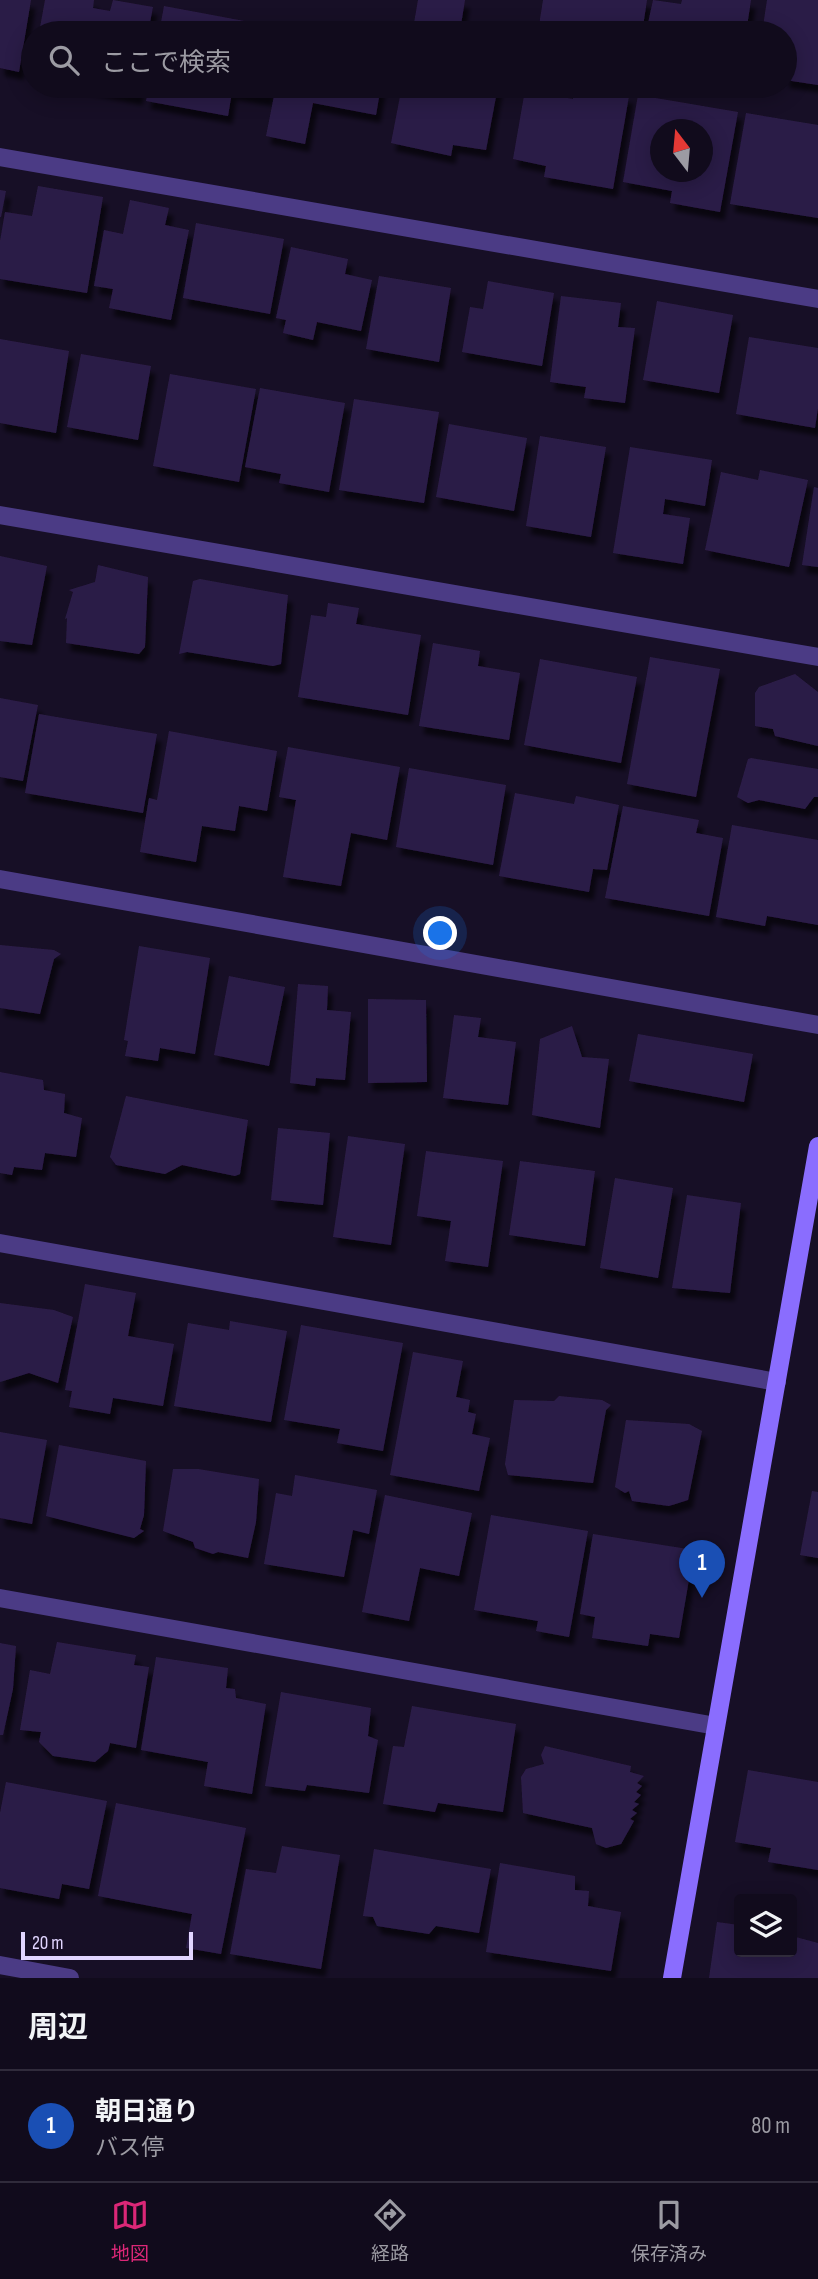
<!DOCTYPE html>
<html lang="ja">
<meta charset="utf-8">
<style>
:root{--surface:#110b1c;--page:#1e1929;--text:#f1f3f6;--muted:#9c9ba3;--line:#302b3b;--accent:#db2777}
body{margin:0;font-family:"Sofia Sans Condensed","Noto Sans JP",sans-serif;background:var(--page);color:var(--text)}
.controls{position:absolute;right:21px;bottom:21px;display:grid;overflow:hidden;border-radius:7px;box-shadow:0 4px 18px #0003}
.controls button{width:63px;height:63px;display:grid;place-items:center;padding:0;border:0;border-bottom:2px solid var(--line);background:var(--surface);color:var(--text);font:35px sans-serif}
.compass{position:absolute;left:650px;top:119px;width:63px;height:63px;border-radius:50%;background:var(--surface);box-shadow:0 4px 18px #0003;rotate:344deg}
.scale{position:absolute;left:21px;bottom:18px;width:172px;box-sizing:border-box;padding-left:7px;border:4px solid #e1d5ff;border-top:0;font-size:19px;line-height:24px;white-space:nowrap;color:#e1d5ff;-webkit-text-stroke:5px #170f26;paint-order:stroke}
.you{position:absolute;left:441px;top:934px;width:24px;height:24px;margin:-18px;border:5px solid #fff;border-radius:50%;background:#1a73e8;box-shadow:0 0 0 10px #1a73e833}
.badge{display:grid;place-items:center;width:46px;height:46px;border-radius:50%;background:var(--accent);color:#fff;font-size:23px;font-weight:700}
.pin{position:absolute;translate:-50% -58px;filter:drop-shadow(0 2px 4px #0008)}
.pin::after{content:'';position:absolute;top:37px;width:24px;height:21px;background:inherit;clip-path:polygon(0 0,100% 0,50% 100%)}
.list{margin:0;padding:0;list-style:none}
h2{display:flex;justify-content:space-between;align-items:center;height:91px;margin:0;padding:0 28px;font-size:30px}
h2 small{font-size:23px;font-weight:400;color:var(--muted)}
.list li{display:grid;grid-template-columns:46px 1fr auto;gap:21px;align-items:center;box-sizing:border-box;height:112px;padding:0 28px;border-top:2px solid var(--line)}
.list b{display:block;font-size:26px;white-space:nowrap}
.list p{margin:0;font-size:23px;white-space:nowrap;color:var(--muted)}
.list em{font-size:23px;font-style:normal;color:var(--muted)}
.icon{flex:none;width:38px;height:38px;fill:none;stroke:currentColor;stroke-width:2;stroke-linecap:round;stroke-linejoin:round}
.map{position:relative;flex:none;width:818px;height:1978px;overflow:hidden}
.search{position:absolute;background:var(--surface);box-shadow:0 4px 18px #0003;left:21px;right:21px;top:21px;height:77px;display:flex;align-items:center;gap:18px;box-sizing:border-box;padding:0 24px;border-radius:38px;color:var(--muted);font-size:26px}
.sheet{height:203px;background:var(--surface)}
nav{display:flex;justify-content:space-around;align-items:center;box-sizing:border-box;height:98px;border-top:2px solid var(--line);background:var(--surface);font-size:19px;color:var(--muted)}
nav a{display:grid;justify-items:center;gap:4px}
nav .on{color:var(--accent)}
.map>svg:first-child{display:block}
.building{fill:#2c1c47;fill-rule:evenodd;filter:url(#shadow)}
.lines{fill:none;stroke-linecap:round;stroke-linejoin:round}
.street{stroke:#4b3b85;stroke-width:18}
.secondary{stroke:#8a6dfe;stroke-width:18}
</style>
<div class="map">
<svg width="818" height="1978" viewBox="0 0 818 1978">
<defs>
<filter id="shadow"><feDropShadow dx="4.5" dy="8" stdDeviation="2" flood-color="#0009"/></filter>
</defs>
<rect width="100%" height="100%" fill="#170f26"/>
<path class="building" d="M 0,0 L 31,0 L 19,72 L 0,68 Z
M 45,0 L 94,0 L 93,8 L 110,11 L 113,0 L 153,7 L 148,33 L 39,33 Z
M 418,0 L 465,0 L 460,31 L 414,23 Z
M 543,0 L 647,0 L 642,33 L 578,24 L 576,33 L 538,32 Z
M 653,0 L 681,4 L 682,0 L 751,0 L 746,33 L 646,33 Z
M 767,0 L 818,0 L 818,85 L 785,80 L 785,33 L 762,33 Z
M 164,6 L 281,28 L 280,33 L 159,33 Z
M 286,28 L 308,32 L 308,33 L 285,33 Z
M 79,86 L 140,86 L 138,97 Z
M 149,86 L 271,86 L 268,98 L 232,92 L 228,116 L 146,101 Z
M 276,86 L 381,86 L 376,115 L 313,103 L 305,144 L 266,136 Z
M 402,86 L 498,86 L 486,150 L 453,145 L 451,156 L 391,143 Z
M 575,87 L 629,96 L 613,189 L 544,177 L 546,166 L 513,159 L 525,90 L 573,99 Z
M 638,95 L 738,112 L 720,212 L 670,203 L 672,191 L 623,182 ZM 660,130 L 702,130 L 702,172 L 660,172 Z
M 746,113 L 818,125 L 818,218 L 730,204 Z
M 38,186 L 103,197 L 87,293 L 0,279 L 0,241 L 5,212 L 32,216 Z
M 0,190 L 6,191 L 1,217 L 0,217 Z
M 130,200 L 169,208 L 165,225 L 189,230 L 171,320 L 109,308 L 113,289 L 94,286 L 104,230 L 123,234 Z
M 196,223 L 284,239 L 270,314 L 183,298 Z
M 291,247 L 348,259 L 345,274 L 372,280 L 361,331 L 317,322 L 313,340 L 283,333 L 286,320 L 276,318 Z
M 379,276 L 451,288 L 439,362 L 366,349 Z
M 488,281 L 554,293 L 542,366 L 462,352 L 470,307 L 483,309 Z
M 561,296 L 621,303 L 618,327 L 635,328 L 625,403 L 584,398 L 586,387 L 550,382 Z
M 657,301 L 733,315 L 719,393 L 643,380 Z
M 749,337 L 818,348 L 818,408 L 815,428 L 736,414 Z
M 0,339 L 69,351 L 56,433 L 0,423 Z
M 81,354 L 151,366 L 138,440 L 67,427 Z
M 170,374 L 256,389 L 239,482 L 153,466 Z
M 260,388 L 345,403 L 329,492 L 279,483 L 281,474 L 245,467 Z
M 354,399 L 439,412 L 424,503 L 339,490 Z
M 449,424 L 527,438 L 514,511 L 436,497 Z
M 540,436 L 606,447 L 591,537 L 526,526 Z
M 630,447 L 712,460 L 705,506 L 665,499 L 663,514 L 690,518 L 683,564 L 613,553 Z
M 760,470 L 808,480 L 789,567 L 705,550 L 721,472 L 758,480 Z
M 814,487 L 818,488 L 818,567 L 802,565 Z
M 0,556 L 47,566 L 32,645 L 0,641 Z
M 98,565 L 148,577 L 145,647 L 139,654 L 66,643 L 67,618 L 65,619 L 73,592 L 69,590 L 95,582 Z
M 200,579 L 288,595 L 281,664 L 273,666 L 187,652 L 179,654 L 193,581 Z
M 328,603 L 359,608 L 356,624 L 421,635 L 408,715 L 298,697 L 311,615 L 326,617 Z
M 433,643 L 480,651 L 478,666 L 520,673 L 509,740 L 419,726 Z
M 650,657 L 720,669 L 696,797 L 627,784 Z
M 540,659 L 637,677 L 621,763 L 524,745 Z
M 795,674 L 818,692 L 818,746 L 775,736 L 773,729 L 755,726 L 755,693 L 759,687 Z
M 0,698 L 38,705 L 23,781 L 0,777 Z
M 39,714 L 157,734 L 143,813 L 25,793 Z
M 169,731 L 277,751 L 267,811 L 239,806 L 235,831 L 202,826 L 196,862 L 140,852 L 149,798 L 157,800 Z
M 288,747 L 400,767 L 387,840 L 351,833 L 341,886 L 283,877 L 296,800 L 279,797 Z
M 751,758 L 818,769 L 818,797 L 814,797 L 805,809 L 759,800 L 748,803 L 737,797 L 748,759 Z
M 409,768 L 506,785 L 493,865 L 396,847 Z
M 515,793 L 574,804 L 576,796 L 619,805 L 607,870 L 593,869 L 589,892 L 499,876 Z
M 623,806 L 699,820 L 696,833 L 723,838 L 709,916 L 605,898 Z
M 732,825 L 818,840 L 818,925 L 767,916 L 765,926 L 716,917 Z
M 0,945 L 54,950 L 61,954 L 54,959 L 40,1014 L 0,1008 Z
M 139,946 L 210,958 L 195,1054 L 160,1048 L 158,1061 L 125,1056 L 128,1041 L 124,1040 Z
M 229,976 L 285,987 L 269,1066 L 214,1055 Z
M 298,984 L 328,986 L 327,1010 L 351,1012 L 345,1080 L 316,1078 L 315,1086 L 290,1083 Z
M 368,999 L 426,1000 L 427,1082 L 368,1083 Z
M 454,1015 L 481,1018 L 478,1037 L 516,1042 L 508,1105 L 443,1098 Z
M 572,1026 L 582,1057 L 609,1059 L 600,1128 L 532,1115 L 540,1039 Z
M 638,1034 L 753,1054 L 744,1102 L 629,1081 Z
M 0,1072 L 43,1080 L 44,1090 L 65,1094 L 64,1113 L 82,1118 L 76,1157 L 45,1153 L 42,1170 L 14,1167 L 12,1175 L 0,1173 Z
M 126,1096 L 248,1120 L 240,1174 L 235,1176 L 182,1165 L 165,1174 L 116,1165 L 110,1157 Z
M 278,1128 L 330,1133 L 323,1205 L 271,1200 Z
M 348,1136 L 405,1144 L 391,1245 L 333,1237 Z
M 426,1151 L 503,1161 L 488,1267 L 445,1261 L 451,1221 L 417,1216 Z
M 520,1161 L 595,1171 L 585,1246 L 509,1235 Z
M 615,1178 L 673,1188 L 658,1278 L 600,1268 Z
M 687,1195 L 741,1203 L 730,1293 L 672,1288 Z
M 85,1284 L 136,1293 L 128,1336 L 174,1344 L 163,1406 L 113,1398 L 110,1414 L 69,1407 L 72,1391 L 65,1390 Z
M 0,1303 L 54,1310 L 73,1317 L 58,1383 L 29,1373 L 0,1382 Z
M 230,1321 L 287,1331 L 271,1422 L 174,1406 L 188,1323 L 229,1330 Z
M 301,1325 L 403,1343 L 383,1451 L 337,1443 L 340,1429 L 284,1420 Z
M 413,1352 L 463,1361 L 456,1397 L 470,1400 L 468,1412 L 476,1414 L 472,1434 L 490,1438 L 479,1491 L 390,1475 Z
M 559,1396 L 602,1400 L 611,1405 L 606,1410 L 593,1483 L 508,1475 L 505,1464 L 514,1400 L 554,1401 Z
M 626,1420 L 689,1424 L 702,1431 L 688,1500 L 669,1506 L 632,1501 L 629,1491 L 625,1493 L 615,1487 Z
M 0,1432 L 47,1440 L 32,1524 L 0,1518 Z
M 59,1445 L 146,1461 L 144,1515 L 140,1529 L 144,1531 L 134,1538 L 46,1516 Z
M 173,1469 L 198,1469 L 259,1479 L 256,1522 L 248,1558 L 218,1552 L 213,1554 L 195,1548 L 193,1542 L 163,1531 Z
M 295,1475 L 377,1490 L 369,1534 L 353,1530 L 344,1577 L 264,1564 L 276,1493 L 292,1496 Z
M 812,1491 L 818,1492 L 818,1558 L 800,1555 Z
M 385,1495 L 472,1513 L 459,1576 L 420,1568 L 409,1621 L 362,1612 Z
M 491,1515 L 588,1531 L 569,1637 L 536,1631 L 538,1621 L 474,1610 Z
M 593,1534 L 694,1550 L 679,1638 L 650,1634 L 648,1646 L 592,1638 L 595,1617 L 580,1614 Z
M 57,1642 L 136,1655 L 134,1665 L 149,1667 L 136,1748 L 110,1743 L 108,1751 L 95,1762 L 53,1756 L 39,1742 L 41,1732 L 20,1730 L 30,1670 L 50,1674 Z
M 0,1643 L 16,1646 L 13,1689 L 3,1735 L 0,1735 Z
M 156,1657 L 228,1668 L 226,1688 L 235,1689 L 236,1698 L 266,1704 L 252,1794 L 204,1786 L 208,1762 L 141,1750 Z
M 281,1692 L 371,1708 L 368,1736 L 378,1740 L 369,1793 L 307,1785 L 305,1791 L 265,1786 Z
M 412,1706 L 516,1724 L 503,1812 L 438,1803 L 435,1812 L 383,1804 L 393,1746 L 404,1747 Z
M 545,1746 L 631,1766 L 630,1772 L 644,1776 L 637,1783 L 642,1786 L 636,1792 L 641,1795 L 634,1802 L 639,1804 L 632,1810 L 637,1813 L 630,1819 L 634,1821 L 621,1844 L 606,1848 L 596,1844 L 592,1828 L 523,1813 L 521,1777 L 526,1769 L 544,1764 L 541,1755 Z
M 748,1770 L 818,1782 L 818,1870 L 768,1862 L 771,1848 L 735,1842 Z
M 6,1782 L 107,1801 L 89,1889 L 62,1884 L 59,1899 L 0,1888 L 0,1813 Z
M 116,1803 L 246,1828 L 221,1954 L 186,1948 L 192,1914 L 98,1896 Z
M 282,1846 L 340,1855 L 321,1969 L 230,1954 L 246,1869 L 276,1873 Z
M 374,1849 L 491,1869 L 479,1933 L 436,1926 L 429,1934 L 377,1926 L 373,1917 L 363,1916 Z
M 500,1863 L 575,1876 L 575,1890 L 589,1891 L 588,1906 L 621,1912 L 611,1971 L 486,1952 Z
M 717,1922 L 739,1925 L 739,1952 L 792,1952 L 792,1936 L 818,1943 L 818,1978 L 709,1978 Z"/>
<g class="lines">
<path class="street" d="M 0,157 L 818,299
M 0,515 L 818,657
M 0,879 L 818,1025
M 0,1243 L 777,1382
M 0,1598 L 716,1726
M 0,1965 L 70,1978"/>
<path class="secondary" d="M 672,1978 L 818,1146"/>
</g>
</svg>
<div class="controls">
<button><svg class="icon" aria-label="layers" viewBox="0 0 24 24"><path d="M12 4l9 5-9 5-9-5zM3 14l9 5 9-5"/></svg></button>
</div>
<svg class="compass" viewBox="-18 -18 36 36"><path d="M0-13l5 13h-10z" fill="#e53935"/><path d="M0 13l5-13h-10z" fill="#9c9ba3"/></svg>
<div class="scale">20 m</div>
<div class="you"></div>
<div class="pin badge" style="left:702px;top:1598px;background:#1a4fb4">1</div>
<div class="search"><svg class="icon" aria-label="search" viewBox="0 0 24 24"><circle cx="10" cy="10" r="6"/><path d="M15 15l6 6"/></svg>ここで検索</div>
</div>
<section class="sheet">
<h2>周辺<small></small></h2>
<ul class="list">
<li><span class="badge" style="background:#1a4fb4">1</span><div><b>朝日通り</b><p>バス停</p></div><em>80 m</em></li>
</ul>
</section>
<nav>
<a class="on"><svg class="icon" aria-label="map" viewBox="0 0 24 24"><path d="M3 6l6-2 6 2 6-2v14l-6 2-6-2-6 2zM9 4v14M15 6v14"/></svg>地図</a>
<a><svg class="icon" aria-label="directions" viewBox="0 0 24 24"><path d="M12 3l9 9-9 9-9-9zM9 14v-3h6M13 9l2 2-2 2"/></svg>経路</a>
<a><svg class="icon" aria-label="saved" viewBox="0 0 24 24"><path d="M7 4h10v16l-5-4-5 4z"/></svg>保存済み</a>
</nav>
